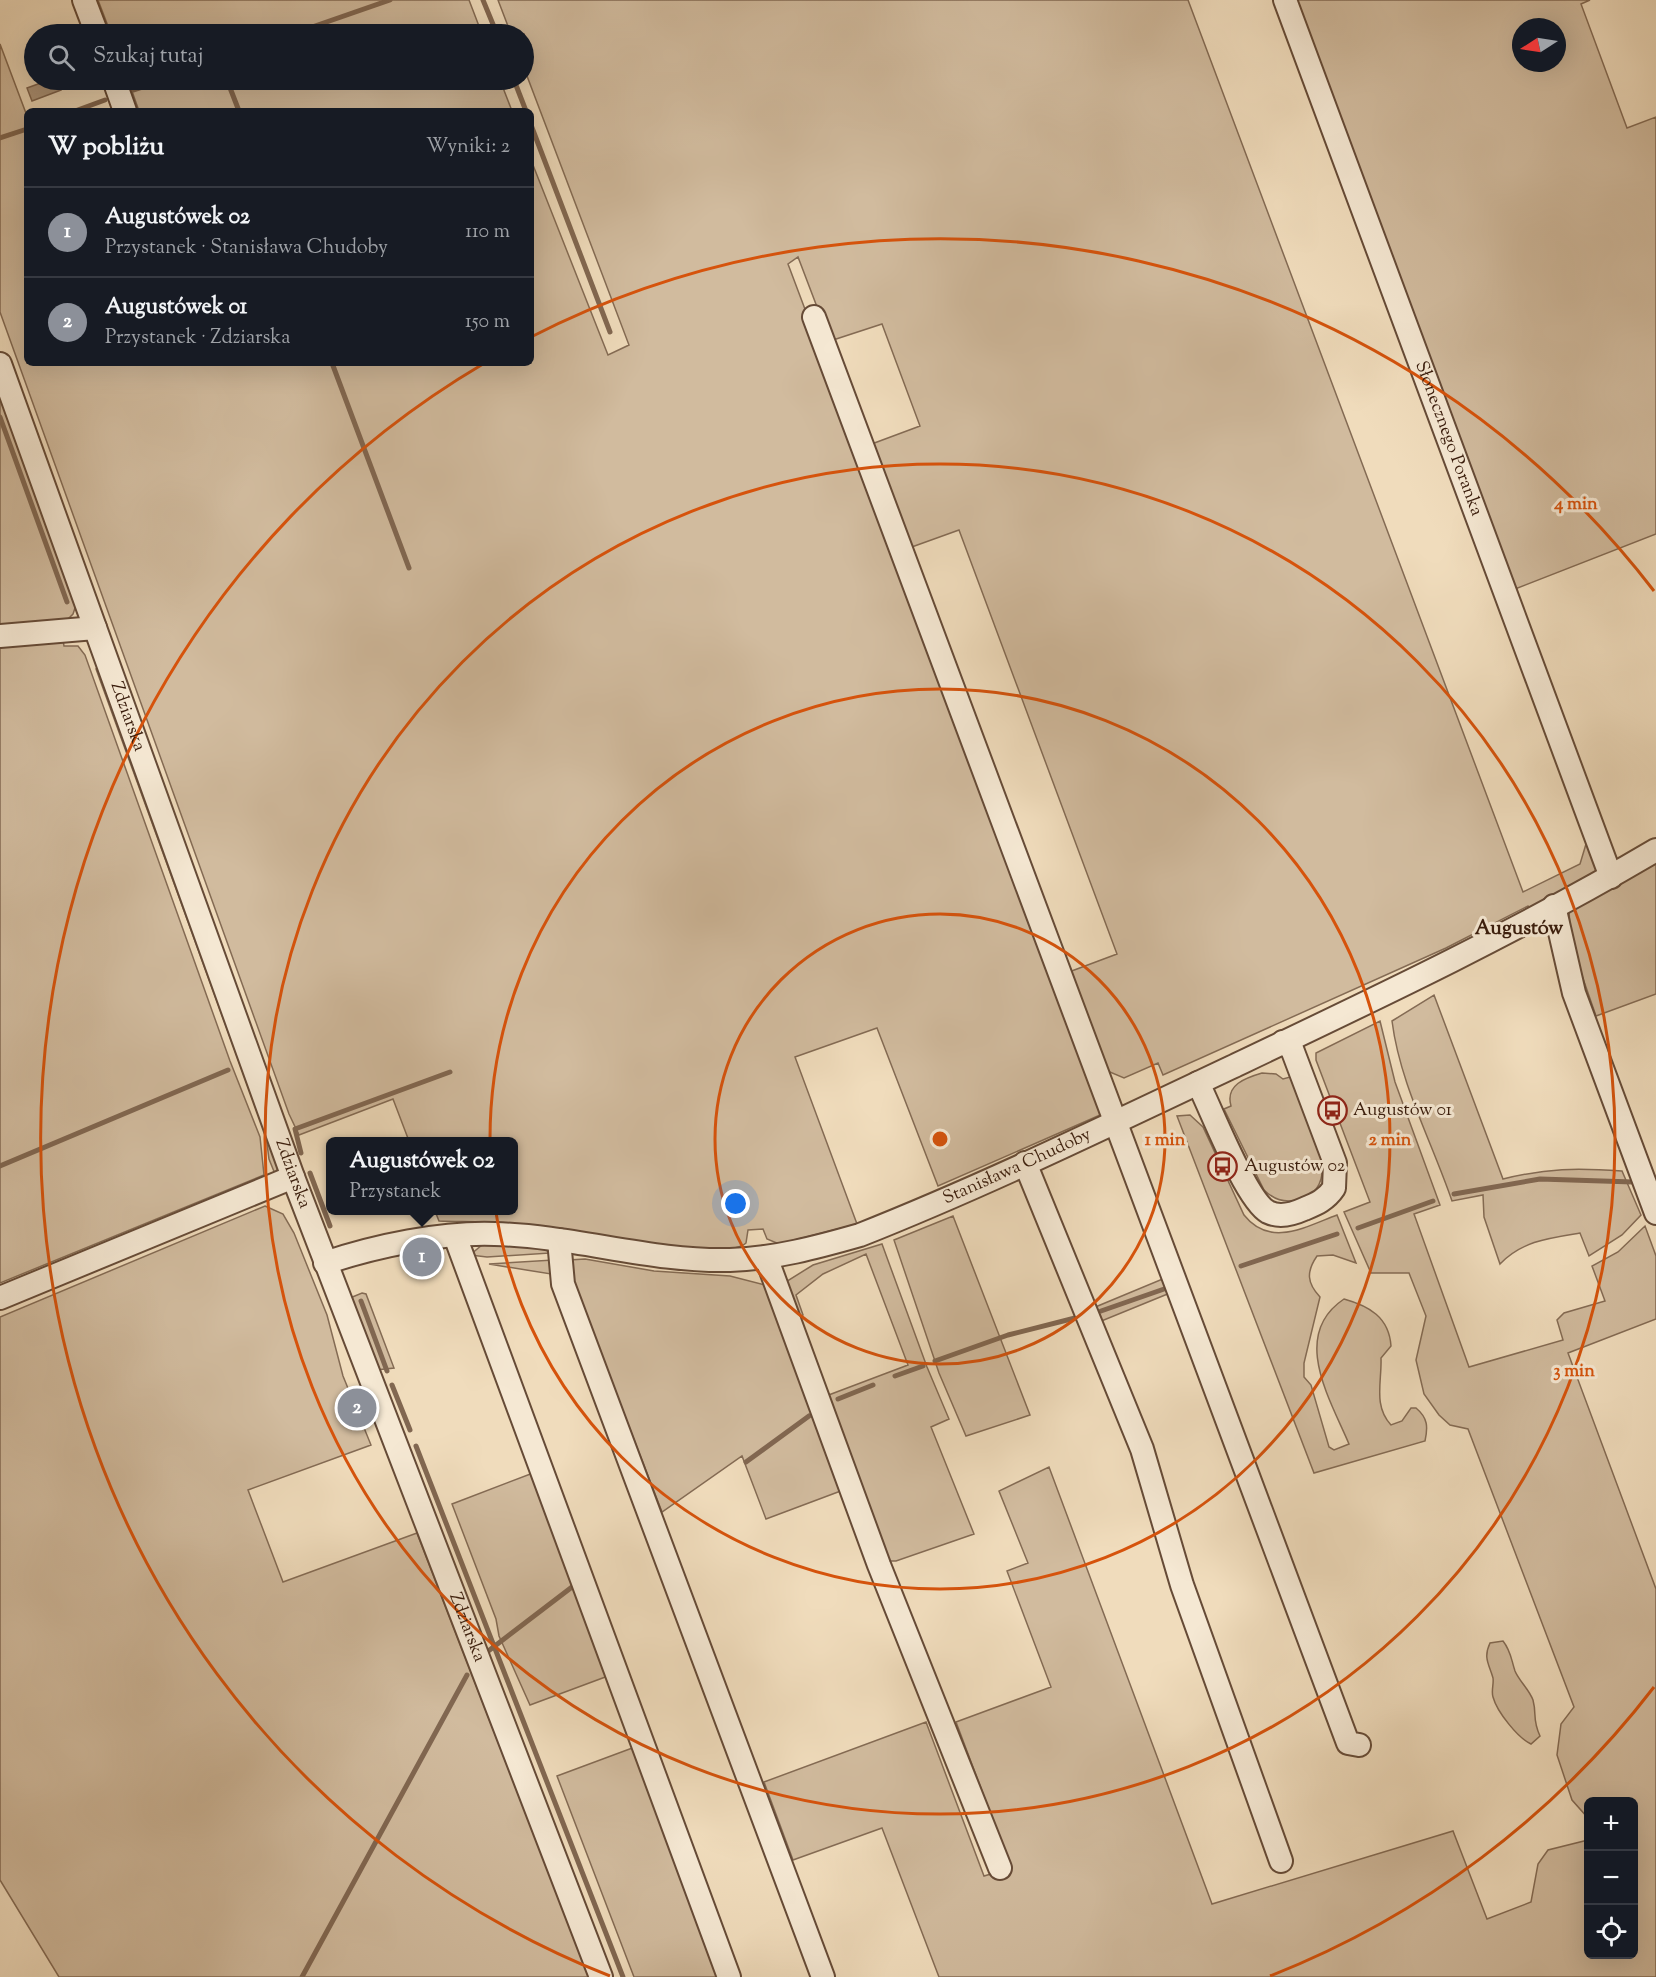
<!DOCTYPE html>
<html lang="pl">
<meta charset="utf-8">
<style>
:root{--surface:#171b24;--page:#242831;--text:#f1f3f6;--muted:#9ea1a6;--line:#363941;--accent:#8c9099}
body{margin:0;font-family:"Sorts Mill Goudy",serif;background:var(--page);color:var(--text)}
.controls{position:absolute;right:18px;bottom:18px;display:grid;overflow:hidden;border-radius:9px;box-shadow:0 6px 24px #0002}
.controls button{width:54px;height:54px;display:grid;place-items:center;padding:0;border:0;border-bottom:2px solid var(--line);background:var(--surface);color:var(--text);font:30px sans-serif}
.compass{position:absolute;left:1512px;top:18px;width:54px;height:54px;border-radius:50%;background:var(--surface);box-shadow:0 6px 24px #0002;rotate:258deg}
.you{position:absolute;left:736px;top:1204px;width:21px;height:21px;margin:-15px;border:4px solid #fff;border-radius:50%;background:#1a73e8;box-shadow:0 0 0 9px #1a73e833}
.badge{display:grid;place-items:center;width:39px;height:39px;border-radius:50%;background:var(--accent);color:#fff;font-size:20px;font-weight:700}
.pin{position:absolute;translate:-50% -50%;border:3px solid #fff;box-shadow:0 2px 6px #0006}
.popup{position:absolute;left:326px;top:1137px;width:192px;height:78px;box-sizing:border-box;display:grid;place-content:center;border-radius:9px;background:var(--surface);filter:drop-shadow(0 2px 4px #0005);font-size:20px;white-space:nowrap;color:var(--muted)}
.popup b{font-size:22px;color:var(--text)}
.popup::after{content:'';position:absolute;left:50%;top:100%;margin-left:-12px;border:12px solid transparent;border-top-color:var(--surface)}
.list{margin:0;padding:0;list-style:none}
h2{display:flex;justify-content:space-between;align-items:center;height:78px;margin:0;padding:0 24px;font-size:26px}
h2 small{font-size:20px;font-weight:400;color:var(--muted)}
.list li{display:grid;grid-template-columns:39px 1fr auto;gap:18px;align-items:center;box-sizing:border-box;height:90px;padding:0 24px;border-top:2px solid var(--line)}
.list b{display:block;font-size:22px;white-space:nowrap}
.list p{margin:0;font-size:20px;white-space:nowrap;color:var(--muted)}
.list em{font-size:20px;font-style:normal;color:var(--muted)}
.icon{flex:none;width:33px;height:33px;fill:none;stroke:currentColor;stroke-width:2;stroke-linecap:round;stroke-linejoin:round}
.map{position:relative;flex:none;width:1656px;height:1977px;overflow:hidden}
.search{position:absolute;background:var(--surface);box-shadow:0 6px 24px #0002;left:24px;top:24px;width:510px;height:66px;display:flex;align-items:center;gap:15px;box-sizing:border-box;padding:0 21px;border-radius:33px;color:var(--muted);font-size:22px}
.panel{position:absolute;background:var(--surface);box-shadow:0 6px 24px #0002;left:24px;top:108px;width:510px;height:258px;border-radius:9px}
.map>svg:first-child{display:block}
.green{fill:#d1bb9e;stroke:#846b54;stroke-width:1.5;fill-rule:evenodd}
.water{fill:#b19a80;stroke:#816751;stroke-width:1.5}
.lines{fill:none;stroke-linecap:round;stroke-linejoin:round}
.stream{stroke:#816751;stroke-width:5}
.minor-casing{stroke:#664b37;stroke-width:26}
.minor{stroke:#f5e8d3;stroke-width:22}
.ring{fill:none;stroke:#d6530c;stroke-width:3}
.labels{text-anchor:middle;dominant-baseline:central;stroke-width:6;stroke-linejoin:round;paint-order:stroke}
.street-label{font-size:18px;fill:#381b0b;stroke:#f5e8d3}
.poi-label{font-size:18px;fill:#381b0b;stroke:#f5e8d3;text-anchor:start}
.neighbourhood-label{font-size:20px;font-weight:bold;fill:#381b0b;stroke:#f5e8d3}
.centre{fill:#d6530c;stroke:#f5e8d3;stroke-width:3}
.ring-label{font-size:18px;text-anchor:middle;font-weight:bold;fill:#d6530c;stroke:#f5e8d3;stroke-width:6;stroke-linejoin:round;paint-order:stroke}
</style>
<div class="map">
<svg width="1656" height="1977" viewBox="0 0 1656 1977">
<rect width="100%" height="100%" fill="#f0dcbc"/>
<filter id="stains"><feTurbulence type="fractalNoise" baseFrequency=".00333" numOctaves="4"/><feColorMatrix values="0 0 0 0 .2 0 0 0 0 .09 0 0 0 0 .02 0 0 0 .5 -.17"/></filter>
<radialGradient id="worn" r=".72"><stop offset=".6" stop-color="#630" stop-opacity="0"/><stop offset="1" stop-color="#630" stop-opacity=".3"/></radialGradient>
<path class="green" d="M 98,0 L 469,0 L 482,34 L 111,34 Z
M 498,0 L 1188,0 L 1523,892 L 1580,864 L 1586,844 L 1593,847 L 1600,866 L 1595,878 L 1532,915 L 1528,906 L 1446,948 L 1163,1075 L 1158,1063 L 1124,1078 L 1105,1070 L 1069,972 L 1117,954 L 959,530 L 909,548 L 869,445 L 920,426 L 882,324 L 830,341 L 798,257 L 788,264 L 1107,1112 L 938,1186 L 877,1028 L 795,1057 L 857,1224 L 779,1244 L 767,1239 L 763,1229 L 748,1230 L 746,1243 C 725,1264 566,1228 531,1225 C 501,1222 470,1222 439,1221 L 435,1211 L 514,1210 L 514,1142 L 409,1141 L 393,1099 L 299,1135 L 289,1114 L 0,312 L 0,44 L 27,116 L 27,363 L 531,363 L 531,160 L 608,355 L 629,345 L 524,68 L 524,34 L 511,34 Z
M 1296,0 L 1590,0 L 1581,4 L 1627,128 L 1656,117 L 1656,534 L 1515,589 ZM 1521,27 L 1557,27 L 1557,63 L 1521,63 Z
M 128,80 L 500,80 L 512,111 L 139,111 Z
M 0,389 L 76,605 L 73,614 L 68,619 L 0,626 Z
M 63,640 L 64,646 L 78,646 L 85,655 L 230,1061 L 260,1137 L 264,1175 L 0,1283 L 0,646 Z
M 99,665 L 278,1168 L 275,1174 L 269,1159 L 266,1136 L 96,669 Z
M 1656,860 L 1656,994 L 1596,1016 L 1571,944 L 1569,910 Z
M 1434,995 L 1503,1179 C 1547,1168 1577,1168 1622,1171 L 1641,1215 L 1622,1235 L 1589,1256 L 1580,1233 C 1549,1238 1522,1241 1500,1264 L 1484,1217 L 1483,1195 L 1452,1201 C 1432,1142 1400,1084 1392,1021 Z
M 1380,1021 L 1395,1082 L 1440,1205 L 1414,1214 L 1469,1367 L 1563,1340 L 1557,1320 L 1564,1313 L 1605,1301 L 1592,1266 L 1618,1252 L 1645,1226 L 1656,1256 L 1656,1319 L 1568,1353 L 1656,1589 L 1656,1977 L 939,1977 L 882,1828 L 793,1860 L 764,1782 L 926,1722 L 984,1876 L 1011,1868 L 956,1722 L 1051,1687 L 1007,1571 L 1028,1563 L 999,1491 L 1049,1467 L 1212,1904 L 1453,1831 L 1487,1919 L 1531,1902 L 1538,1864 L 1548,1850 L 1588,1840 L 1588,1954 L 1634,1954 L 1634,1802 L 1588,1802 L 1588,1818 L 1572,1800 L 1557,1755 L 1561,1724 L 1574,1707 L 1468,1429 L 1450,1425 L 1439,1415 L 1424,1394 L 1416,1360 L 1426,1316 L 1409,1273 L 1371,1273 L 1344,1212 L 1370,1202 L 1316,1060 L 1316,1053 Z
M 1262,1073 L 1276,1074 L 1283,1079 L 1290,1077 L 1295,1083 C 1306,1114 1349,1187 1298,1200 C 1285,1203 1273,1199 1264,1190 L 1224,1109 L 1231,1106 C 1225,1085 1245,1078 1262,1073 Z
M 1190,1115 L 1203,1127 L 1244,1215 C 1270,1248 1305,1227 1337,1215 L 1356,1263 L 1333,1255 L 1317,1256 C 1306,1272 1307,1283 1320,1297 L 1304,1363 L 1304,1377 L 1311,1385 L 1329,1447 L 1334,1450 L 1349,1444 C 1330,1399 1290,1335 1344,1299 C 1369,1306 1389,1317 1391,1346 L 1381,1358 C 1382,1381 1373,1406 1391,1425 L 1402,1421 L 1411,1408 L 1416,1408 C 1428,1418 1428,1427 1425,1441 L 1314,1473 L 1177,1116 Z
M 265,1206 L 283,1214 L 294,1233 L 327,1315 L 343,1376 L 371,1445 L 248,1490 L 283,1582 L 417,1533 L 589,1977 L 59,1977 L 0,1880 L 0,1317 Z
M 953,1216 L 1030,1415 L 966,1436 L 939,1373 L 894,1240 Z
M 882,1244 L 927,1367 L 949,1419 L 931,1427 L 974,1534 L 896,1561 L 887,1561 L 826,1396 L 908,1365 L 866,1254 L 823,1274 L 796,1295 L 803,1315 L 797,1319 L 784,1283 L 813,1265 Z
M 482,1245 L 539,1246 L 551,1253 L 487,1257 L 470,1255 Z
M 585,1259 L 654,1271 L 730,1276 L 769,1286 L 846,1489 L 766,1519 L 742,1456 L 662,1512 L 570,1274 L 569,1260 Z
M 553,1260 L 551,1274 L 489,1264 Z
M 1165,1278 L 1170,1293 L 1099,1322 L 1093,1308 Z
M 362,1293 L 366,1294 L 394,1368 L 376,1370 L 350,1298 Z
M 533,1473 L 608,1676 L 530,1705 L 499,1636 L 496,1619 L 452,1504 Z
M 1503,1641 C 1511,1651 1511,1659 1515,1671 C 1519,1681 1529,1689 1533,1700 C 1537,1715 1532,1719 1540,1736 L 1531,1744 C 1518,1738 1497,1712 1493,1697 C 1491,1691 1494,1684 1493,1678 C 1489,1664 1483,1658 1490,1643 Z
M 635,1747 L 719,1977 L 634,1977 L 557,1776 Z"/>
<path class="water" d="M 49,80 L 57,80 L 61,90 L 32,101 L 27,88 Z"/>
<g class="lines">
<path class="stream" d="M 483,0 L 497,34
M 292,34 L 390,0
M 227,80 L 239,111
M 514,80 L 526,111
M 133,90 L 164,80
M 75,111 L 105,100
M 531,125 L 610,332
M 0,138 L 27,129
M 332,363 L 409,568
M 0,417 L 67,602
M 301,1153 L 295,1129 L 450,1072
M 0,1166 L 228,1070
M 310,1173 L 330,1226
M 1454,1194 L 1540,1179 L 1633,1182
M 1358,1228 L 1433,1201
M 1241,1266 L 1337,1234
M 361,1301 L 387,1371
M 1101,1311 L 1167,1288
M 935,1361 L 1008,1335 L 1075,1318
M 895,1376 L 923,1366
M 392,1385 L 410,1430
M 838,1399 L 873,1385
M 416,1446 L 623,1977
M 746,1462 L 809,1416
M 487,1652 L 572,1587
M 302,1977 L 467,1675"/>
<defs>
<g id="minor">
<path d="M 84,0 L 97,34"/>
<path id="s1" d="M 1285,0 L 1611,877"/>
<path d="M 114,80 L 125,111"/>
<path d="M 814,317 L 1348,1743 L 1359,1745"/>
<path id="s2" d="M 0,364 L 293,1177 L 601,1977"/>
<path d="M 0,636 L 95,628"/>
<path d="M 1554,906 L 1574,993 L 1656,1213"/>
<path d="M 1198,1083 C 1211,1109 1246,1200 1268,1212 C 1280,1218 1293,1214 1304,1209 C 1316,1204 1326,1200 1334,1188 L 1335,1163 L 1292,1049 L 1283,1042"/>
<path d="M 1025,1163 L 1142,1449 L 1182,1585 L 1281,1861"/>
<path d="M 455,1236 L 729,1977"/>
<path d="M 559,1240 L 563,1284 L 823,1977"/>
<path d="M 766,1257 L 879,1565 L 1000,1868"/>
<path id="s3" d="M 325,1263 C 375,1246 442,1232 495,1234 C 574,1236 652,1262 730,1260 C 774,1259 818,1247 860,1235 C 986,1185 1109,1125 1232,1067 C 1375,999 1519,931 1656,850"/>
<path d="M 0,1298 L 293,1177"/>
</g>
</defs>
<use href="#minor" class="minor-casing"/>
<use href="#minor" class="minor"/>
</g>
<g class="ring">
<circle cx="940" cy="1139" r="225"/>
<circle cx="940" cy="1139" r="450"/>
<circle cx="940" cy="1139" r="675"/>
<path d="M1654 1687A900 900 0 0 1 1270 1976M610 1976A900 900 0 0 1 483 364M531 337A900 900 0 0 1 1654 591"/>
</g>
<defs>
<symbol id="bus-ring" viewBox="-11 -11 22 22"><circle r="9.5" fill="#f5e8d3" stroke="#8f2418" stroke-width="1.5"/><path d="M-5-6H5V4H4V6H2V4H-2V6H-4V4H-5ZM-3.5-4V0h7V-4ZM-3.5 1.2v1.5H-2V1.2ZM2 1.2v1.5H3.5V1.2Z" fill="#8f2418"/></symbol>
</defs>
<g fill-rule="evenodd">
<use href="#bus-ring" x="1316" y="1094" width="33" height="33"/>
<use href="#bus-ring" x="1206" y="1150" width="33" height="33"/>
</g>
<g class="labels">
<g class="street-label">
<text stroke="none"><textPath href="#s1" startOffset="468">Słonecznego Poranka</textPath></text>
<text stroke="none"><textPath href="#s2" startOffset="375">Zdziarska</textPath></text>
<text stroke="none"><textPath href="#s3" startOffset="714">Stanisława Chudoby</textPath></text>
<text stroke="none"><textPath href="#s2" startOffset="861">Zdziarska</textPath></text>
<text stroke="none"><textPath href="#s2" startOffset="1347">Zdziarska</textPath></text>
</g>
<g class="poi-label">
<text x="1353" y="1111">Augustów 01</text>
<text x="1244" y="1167">Augustów 02</text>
</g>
<g class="neighbourhood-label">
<text x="1519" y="929">Augustów</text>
</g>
</g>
<circle cx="940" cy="1139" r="9" class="centre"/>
<g class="ring-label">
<text x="1576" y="509">4 min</text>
<text x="1165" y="1145">1 min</text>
<text x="1390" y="1145">2 min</text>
<text x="1574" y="1376">3 min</text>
</g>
<rect width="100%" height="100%" filter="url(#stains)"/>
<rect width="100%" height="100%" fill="url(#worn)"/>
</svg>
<div class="controls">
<button>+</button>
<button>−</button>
<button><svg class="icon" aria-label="locate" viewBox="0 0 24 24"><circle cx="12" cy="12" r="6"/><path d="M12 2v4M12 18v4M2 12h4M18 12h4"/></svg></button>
</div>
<svg class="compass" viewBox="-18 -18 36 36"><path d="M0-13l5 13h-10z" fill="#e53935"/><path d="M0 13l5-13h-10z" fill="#9ea1a6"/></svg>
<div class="you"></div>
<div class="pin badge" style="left:422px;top:1257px">1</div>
<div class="popup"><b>Augustówek 02</b>Przystanek</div>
<div class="pin badge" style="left:357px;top:1408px">2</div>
<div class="search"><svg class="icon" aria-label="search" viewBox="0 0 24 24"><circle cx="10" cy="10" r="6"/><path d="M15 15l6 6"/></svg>Szukaj tutaj</div>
<section class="panel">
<h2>W pobliżu<small>Wyniki: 2</small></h2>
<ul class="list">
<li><span class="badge">1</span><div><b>Augustówek 02</b><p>Przystanek · Stanisława Chudoby</p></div><em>110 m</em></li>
<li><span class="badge">2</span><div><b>Augustówek 01</b><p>Przystanek · Zdziarska</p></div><em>150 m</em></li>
</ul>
</section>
</div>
